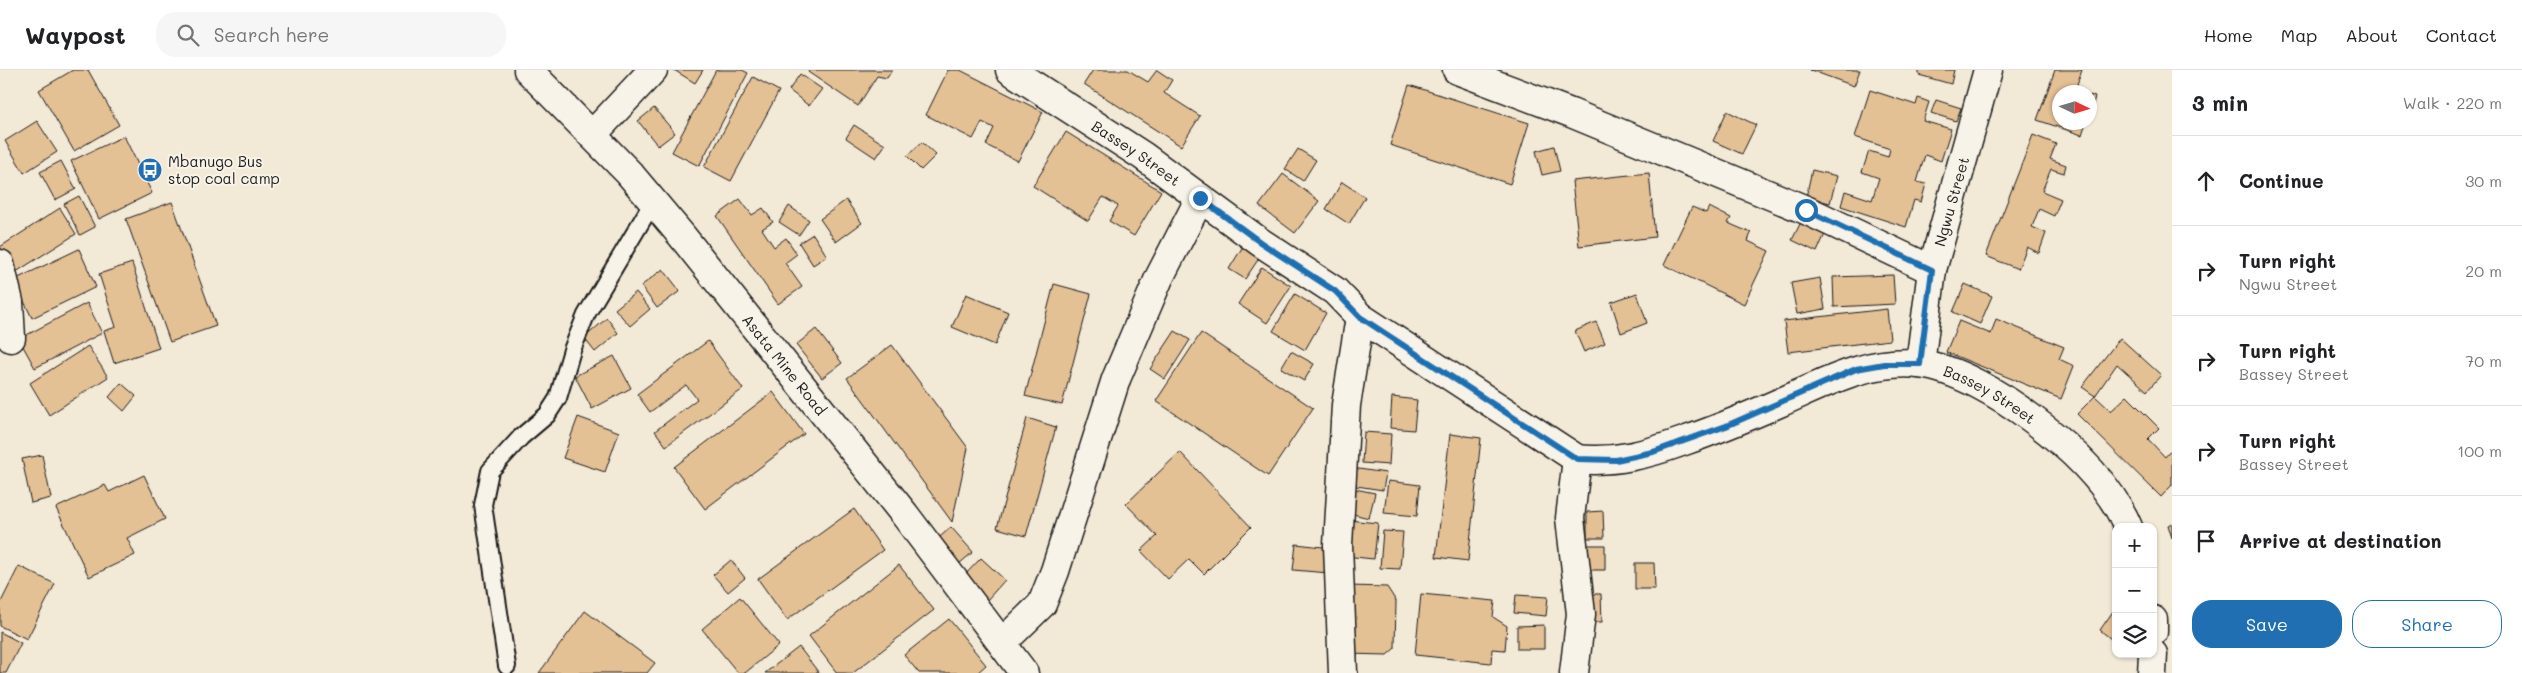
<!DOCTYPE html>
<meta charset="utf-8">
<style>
:root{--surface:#fff;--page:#f6f6f6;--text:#202124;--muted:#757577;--line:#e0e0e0;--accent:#1f6fb2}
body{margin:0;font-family:Mali,sans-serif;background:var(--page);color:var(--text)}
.controls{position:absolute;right:15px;bottom:15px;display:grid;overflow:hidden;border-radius:10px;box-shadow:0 1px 4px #0004}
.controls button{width:45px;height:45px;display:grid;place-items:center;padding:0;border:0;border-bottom:1px solid var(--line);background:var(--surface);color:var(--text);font:25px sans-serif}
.compass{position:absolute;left:2052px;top:15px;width:45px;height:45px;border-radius:50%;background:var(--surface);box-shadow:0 1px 4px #0004;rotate:94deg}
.stop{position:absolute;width:15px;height:15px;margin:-11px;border:4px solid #1f6fb2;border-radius:50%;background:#fff}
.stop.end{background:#1f6fb2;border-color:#fff;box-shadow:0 1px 5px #0008}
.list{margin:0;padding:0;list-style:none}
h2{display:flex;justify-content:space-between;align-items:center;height:65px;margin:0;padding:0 20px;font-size:21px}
h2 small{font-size:16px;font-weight:400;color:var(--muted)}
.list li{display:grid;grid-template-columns:32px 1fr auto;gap:15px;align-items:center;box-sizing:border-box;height:90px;padding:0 20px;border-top:1px solid var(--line)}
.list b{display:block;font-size:19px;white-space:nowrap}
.list p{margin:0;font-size:16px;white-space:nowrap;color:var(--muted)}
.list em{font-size:16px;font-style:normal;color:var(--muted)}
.actions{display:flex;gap:10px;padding:15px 20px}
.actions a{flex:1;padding:11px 0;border:1px solid var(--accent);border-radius:20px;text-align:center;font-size:18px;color:var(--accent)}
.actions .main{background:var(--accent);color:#fff}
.icon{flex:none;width:28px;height:28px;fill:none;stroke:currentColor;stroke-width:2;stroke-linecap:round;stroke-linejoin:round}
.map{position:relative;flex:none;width:2172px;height:603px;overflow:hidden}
header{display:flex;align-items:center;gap:30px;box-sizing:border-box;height:70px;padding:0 25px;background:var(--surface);border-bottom:1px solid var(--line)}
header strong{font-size:24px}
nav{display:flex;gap:28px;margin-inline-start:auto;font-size:18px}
.search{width:350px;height:45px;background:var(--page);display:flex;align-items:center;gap:12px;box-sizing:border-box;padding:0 18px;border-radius:20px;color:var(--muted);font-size:19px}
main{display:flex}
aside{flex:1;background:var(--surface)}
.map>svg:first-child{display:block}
.building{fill:#e4c095;stroke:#1c1c1c}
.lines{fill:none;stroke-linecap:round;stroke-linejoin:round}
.service-casing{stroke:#1c1c1c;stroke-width:20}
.minor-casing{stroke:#1c1c1c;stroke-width:31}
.service{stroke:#f7f3e8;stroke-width:16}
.minor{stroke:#f7f3e8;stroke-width:28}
.route{stroke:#1f6fb2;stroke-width:6}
.labels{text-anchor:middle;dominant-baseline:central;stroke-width:4;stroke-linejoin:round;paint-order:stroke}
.street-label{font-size:15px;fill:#1c1c1c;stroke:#f7f3e8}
.poi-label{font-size:15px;fill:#1c1c1c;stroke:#f7f3e8;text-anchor:start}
</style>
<header>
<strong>Waypost</strong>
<div class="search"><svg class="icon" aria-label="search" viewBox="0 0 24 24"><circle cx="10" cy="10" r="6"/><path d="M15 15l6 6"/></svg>Search here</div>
<nav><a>Home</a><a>Map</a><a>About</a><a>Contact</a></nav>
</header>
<main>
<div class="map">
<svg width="2172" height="603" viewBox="0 0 2172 603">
<rect width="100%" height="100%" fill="#f3e9d7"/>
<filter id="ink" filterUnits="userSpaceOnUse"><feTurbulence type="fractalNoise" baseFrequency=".02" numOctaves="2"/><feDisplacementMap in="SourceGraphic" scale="10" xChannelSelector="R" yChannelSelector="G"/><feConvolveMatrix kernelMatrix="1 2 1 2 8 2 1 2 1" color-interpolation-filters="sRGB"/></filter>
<g filter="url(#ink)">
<path class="building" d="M 73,0 L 88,0 L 119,55 L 74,81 L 39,20 Z
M 674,0 L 703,0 L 695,13 Z
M 716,0 L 742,0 L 748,3 L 699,96 L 672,82 Z
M 809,0 L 892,0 L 887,8 L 877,6 L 858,36 L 808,2 Z
M 948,0 L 960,0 L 1043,42 L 1018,91 L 986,75 L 994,58 L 982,52 L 973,69 L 926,45 Z
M 1093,0 L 1128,0 L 1148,12 L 1157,0 L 1172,10 L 1164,23 L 1200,46 L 1181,76 L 1084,14 Z
M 1810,0 L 1860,0 L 1854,16 Z
M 1919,0 L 1954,0 L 1951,14 L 1919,5 Z
M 2055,0 L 2082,0 L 2075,20 L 2081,22 L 2060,22 L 2060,52 L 2086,52 L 2082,65 L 2037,50 Z
M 800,4 L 822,19 L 809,36 L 789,20 Z
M 753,7 L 779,21 L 731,111 L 704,97 Z
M 1409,15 L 1529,53 L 1510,114 L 1390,75 Z
M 1870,20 L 1916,35 L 1918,28 L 1929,32 L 1923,51 L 1951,59 L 1941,91 L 1925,85 L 1917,112 L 1926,114 L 1921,132 L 1914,130 L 1906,157 L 1841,136 L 1845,121 L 1872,130 L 1879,108 L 1862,102 L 1869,81 L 1888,87 L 1890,79 L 1855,67 Z
M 2090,25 L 2095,27 L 2090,44 Z
M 1936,30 L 1961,38 L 1956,51 L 1931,43 Z
M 654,38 L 675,63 L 658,76 L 638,51 Z
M 1727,41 L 1756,55 L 1742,84 L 1713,71 Z
M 37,51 L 57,82 L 24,103 L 5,71 Z
M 854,55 L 885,75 L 876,88 L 846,68 Z
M 1066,62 L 1161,121 L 1134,166 L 1109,151 L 1118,136 L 1103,127 L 1088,151 L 1033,116 Z
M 2033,65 L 2056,74 L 2050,89 L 2066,95 L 2064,103 L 2051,99 L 2042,121 L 2061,129 L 2054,146 L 2039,139 L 2032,157 L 2046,163 L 2039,183 L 2027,177 L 2018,199 L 1986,186 Z
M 124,66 L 152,123 L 99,149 L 71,91 Z
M 922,72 L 936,85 L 921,100 L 907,86 Z
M 1554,76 L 1560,101 L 1542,105 L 1536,81 Z
M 1298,79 L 1316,90 L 1303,111 L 1285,99 Z
M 61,91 L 76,119 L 55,130 L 40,102 Z
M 1812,100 L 1837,106 L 1830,133 L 1806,127 Z
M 1649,103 L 1655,167 L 1579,176 L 1572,111 Z
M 1283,104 L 1319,131 L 1295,163 L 1259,136 Z
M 1342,112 L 1365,127 L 1349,154 L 1326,139 Z
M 79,126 L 95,157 L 80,165 L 64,134 Z
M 740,129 L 752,145 L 763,138 L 773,152 L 762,159 L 774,177 L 786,168 L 797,184 L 785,193 L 802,217 L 778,234 L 717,146 Z
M 846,130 L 862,153 L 836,172 L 820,149 Z
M 172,132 L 216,256 L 170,272 L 126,149 Z
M 789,136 L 809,150 L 799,165 L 779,152 Z
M 1692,137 L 1706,143 L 1709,137 L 1731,148 L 1728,153 L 1751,163 L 1748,171 L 1769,181 L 1744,234 L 1664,195 Z
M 60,138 L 76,164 L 16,202 L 0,177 Z
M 1801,152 L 1825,164 L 1817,182 L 1792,170 Z
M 813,164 L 827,186 L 813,195 L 799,173 Z
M 1245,173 L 1262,184 L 1245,209 L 1229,199 Z
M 79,179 L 96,217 L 32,248 L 14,210 Z
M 132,193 L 159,278 L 114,293 L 104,261 L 116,257 L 99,204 Z
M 1262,197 L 1291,216 L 1267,253 L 1238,234 Z
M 663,199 L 680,221 L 657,238 L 641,216 Z
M 1893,205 L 1895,234 L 1834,237 L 1833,207 Z
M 1820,208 L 1825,239 L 1797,244 L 1791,213 Z
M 1054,214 L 1091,224 L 1062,335 L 1025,326 Z
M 1965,214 L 1992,226 L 1980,254 L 1953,242 Z
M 636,222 L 650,239 L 630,256 L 615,239 Z
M 1637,223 L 1647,253 L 1621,263 L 1611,232 Z
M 966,224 L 1008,242 L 995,275 L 952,257 Z
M 1295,224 L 1326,243 L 1305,280 L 1273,261 Z
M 87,233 L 102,263 L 35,298 L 19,269 Z
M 1887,239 L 1890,270 L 1788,282 L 1784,251 Z
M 607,248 L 618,263 L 595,282 L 584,268 Z
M 1996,249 L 2064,277 L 2059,289 L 2074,296 L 2061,329 L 1946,282 L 1959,251 L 1991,264 Z
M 1596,252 L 1605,273 L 1584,282 L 1575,261 Z
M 816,259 L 842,293 L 822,308 L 796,275 Z
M 1175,261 L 1190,270 L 1165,309 L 1150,299 Z
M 1201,263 L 1313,338 L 1268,406 L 1156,331 Z
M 2120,268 L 2161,305 L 2147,321 L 2117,294 L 2095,326 L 2082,317 Z
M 708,271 L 743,319 L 666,376 L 655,361 L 697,329 L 686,315 L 650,342 L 637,324 Z
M 892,275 L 968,378 L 952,452 L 847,308 Z
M 88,276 L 108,307 L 49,345 L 30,313 Z
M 1291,281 L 1314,294 L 1304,311 L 1281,298 Z
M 614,286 L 631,318 L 592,339 L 575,306 Z
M 121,313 L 136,326 L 124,341 L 109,327 Z
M 773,322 L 804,364 L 705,439 L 674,397 Z
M 2095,326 L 2111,341 L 2127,326 L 2159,358 L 2148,369 L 2165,387 L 2172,379 L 2172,415 L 2161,427 L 2077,344 Z
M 1392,327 L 1417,330 L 1414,360 L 1390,358 Z
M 578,347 L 619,362 L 605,402 L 563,388 Z
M 1027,348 L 1056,357 L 1026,466 L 997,458 Z
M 1364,362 L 1391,364 L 1389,395 L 1362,393 Z
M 1450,364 L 1481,368 L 1468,491 L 1436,487 Z
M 1180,382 L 1251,457 L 1204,504 L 1189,489 L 1168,509 L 1141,481 L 1157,466 L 1126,434 Z
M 42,385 L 51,428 L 31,433 L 22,389 Z
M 1352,398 L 1386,403 L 1383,420 L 1350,415 Z
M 144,405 L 165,449 L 127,468 L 135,485 L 89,507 L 56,438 L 105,415 L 109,422 Z
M 1388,411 L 1420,415 L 1417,446 L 1384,443 Z
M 1355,419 L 1375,423 L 1369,448 L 1349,443 Z
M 854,439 L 883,480 L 787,550 L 758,509 Z
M 1603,441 L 1604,468 L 1587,468 L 1587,442 Z
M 1348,450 L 1378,453 L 1374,489 L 1344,486 Z
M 2172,453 L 2172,468 L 2168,455 Z
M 951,457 L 973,482 L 952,500 L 931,475 Z
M 1383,461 L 1403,462 L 1400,499 L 1380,498 Z
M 1296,474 L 1332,478 L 1329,503 L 1293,500 Z
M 1586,475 L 1605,475 L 1605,500 L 1587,500 Z
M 981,488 L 1005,510 L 986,531 L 961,509 Z
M 731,490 L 745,508 L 728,522 L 713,505 Z
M 1635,493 L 1654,493 L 1655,519 L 1635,519 Z
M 899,495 L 934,540 L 853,603 L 837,603 L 809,566 Z
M 19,496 L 55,514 L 27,569 L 0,556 L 0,534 Z
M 1349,516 L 1387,517 L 1396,531 L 1395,578 L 1387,585 L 1347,584 Z
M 1421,524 L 1495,531 L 1493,547 L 1507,556 L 1505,580 L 1492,579 L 1491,593 L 1415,585 Z
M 1590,524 L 1601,524 L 1602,552 L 1591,552 Z
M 1516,525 L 1548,527 L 1546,546 L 1514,543 Z
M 740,527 L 779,575 L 745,603 L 738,603 L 702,559 Z
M 2114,540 L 2116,541 L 2116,573 L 2100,560 Z
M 585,541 L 655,593 L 647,603 L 539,603 Z
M 949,549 L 986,595 L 977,603 L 919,603 L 904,585 Z
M 1544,555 L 1544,579 L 1517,579 L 1517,556 Z
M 0,562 L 21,573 L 6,603 L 0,603 Z
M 799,577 L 819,603 L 765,603 Z"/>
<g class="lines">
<defs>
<path id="service" d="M 507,596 L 483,435 L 490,401 L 521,367 L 547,345 L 558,328 L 572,280 L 586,245 L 653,132"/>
<g id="minor">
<path id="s1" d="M 528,0 L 629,103 L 682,166 L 905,445 L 1024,603"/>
<path id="s2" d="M 1010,0 L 1143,86 L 1260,172 L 1335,221 L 1360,247 L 1577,389 C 1615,393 1648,384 1684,371 C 1716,360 1747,347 1779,333 C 1825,313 1867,289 1919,294 C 1956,298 2002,326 2031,348 C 2069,376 2109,412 2128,457"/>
<path d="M 1457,0 L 1571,43 L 1806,140 L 1932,200"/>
<path d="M 592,65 L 653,0"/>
<path d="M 0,194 L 9,232 L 11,268"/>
<path id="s3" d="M 1920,294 L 1932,200 L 1988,0"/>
<path d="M 2153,550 L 2153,562"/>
<path d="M 1002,573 L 1042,534 L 1055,501 L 1116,309 L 1159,208 L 1200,128"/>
<path d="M 1343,603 L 1338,475 L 1346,335 L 1360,247"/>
<path d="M 1574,603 L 1581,544 L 1570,448 L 1577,389"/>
<path d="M 2152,603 L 2153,584"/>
</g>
</defs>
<use href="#service" class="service-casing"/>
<use href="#minor" class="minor-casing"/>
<use href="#service" class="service"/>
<use href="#minor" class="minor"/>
</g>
</g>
<g class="lines" filter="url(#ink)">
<path class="route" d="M 1200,128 L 1260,172 L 1335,221 L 1360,247 L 1577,389 L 1616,390 L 1653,382 L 1726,356 L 1856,299 L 1884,294 L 1920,294 L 1932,200 L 1806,140"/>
</g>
<defs>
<symbol id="bus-disc" viewBox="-11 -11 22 22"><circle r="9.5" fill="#1f6fb2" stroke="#f7f3e8"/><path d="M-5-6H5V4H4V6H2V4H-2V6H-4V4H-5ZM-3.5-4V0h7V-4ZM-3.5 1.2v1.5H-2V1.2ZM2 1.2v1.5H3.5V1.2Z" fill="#fff"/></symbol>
</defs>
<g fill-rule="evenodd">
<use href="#bus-disc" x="136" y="86" width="28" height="28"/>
</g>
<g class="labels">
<g class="street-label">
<text stroke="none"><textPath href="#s2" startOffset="151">Bassey Street</textPath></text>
<text stroke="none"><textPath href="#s3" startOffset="166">Ngwu Street</textPath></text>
<text stroke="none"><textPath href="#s1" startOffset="391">Asata Mine Road</textPath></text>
<text stroke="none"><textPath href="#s2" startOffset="1125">Bassey Street</textPath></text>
</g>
<g class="poi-label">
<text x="168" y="91">Mbanugo Bus<tspan x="168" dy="17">stop coal camp</tspan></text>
</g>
</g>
</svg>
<div class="controls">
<button>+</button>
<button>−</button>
<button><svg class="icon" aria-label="layers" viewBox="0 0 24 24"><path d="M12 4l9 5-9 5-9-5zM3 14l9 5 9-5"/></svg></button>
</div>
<svg class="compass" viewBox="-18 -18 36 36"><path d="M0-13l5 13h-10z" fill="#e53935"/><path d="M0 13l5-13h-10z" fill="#757577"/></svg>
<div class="stop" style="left:1806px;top:140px"></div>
<div class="stop end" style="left:1200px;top:128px"></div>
</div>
<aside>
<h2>3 min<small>Walk · 220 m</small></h2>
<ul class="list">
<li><svg class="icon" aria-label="ahead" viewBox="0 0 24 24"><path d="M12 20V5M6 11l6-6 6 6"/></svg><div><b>Continue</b></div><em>30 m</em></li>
<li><svg class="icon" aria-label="right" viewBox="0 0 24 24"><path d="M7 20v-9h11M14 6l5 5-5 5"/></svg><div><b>Turn right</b><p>Ngwu Street</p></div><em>20 m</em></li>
<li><svg class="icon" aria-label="right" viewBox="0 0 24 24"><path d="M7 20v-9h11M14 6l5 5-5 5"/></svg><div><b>Turn right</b><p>Bassey Street</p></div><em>70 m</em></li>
<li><svg class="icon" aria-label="right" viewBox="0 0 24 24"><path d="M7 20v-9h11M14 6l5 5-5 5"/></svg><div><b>Turn right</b><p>Bassey Street</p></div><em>100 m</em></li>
<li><svg class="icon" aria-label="arrive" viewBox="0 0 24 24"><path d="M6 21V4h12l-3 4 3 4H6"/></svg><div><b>Arrive at destination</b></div></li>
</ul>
<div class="actions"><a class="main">Save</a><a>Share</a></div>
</aside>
</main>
